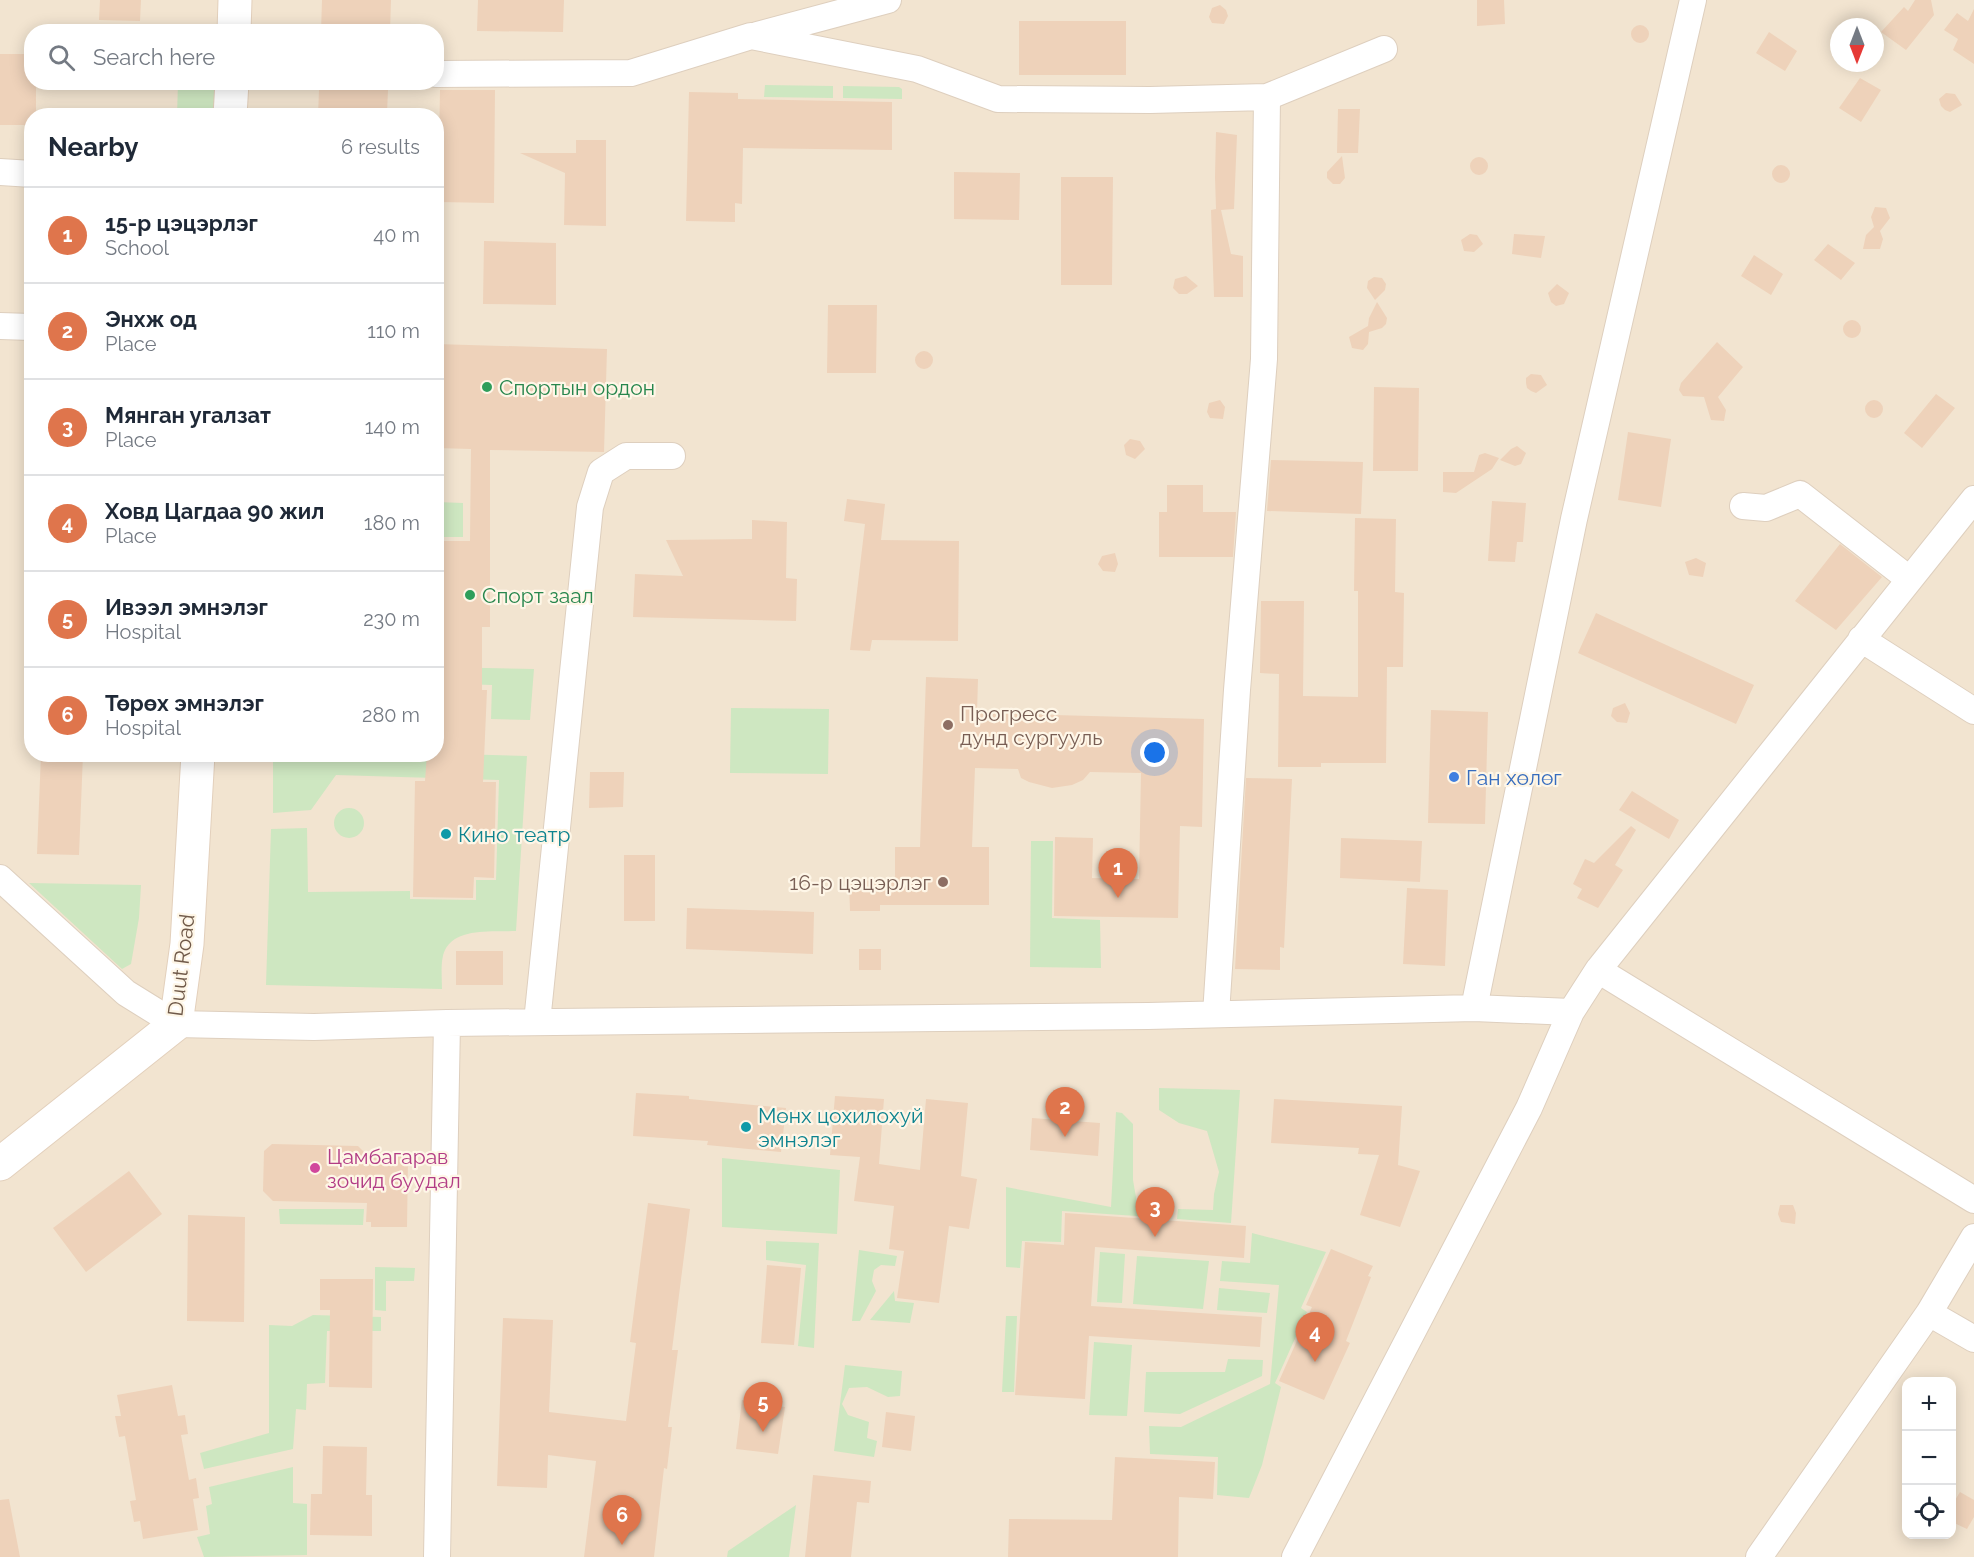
<!DOCTYPE html>
<meta charset="utf-8">
<style>
:root{--surface:#fff;--page:#f6f6f7;--text:#1f2937;--muted:#747a83;--line:#e0e1e3;--accent:#df754c}
body{margin:0;font-family:Raleway,sans-serif;background:var(--page);color:var(--text)}
.controls{position:absolute;right:18px;bottom:18px;display:grid;overflow:hidden;border-radius:12px;box-shadow:0 3px 15px #0003}
.controls button{width:54px;height:54px;display:grid;place-items:center;padding:0;border:0;border-bottom:2px solid var(--line);background:var(--surface);color:var(--text);font:30px sans-serif}
.compass{position:absolute;left:1830px;top:18px;width:54px;height:54px;border-radius:50%;background:var(--surface);box-shadow:0 3px 15px #0003;rotate:180deg}
.you{position:absolute;left:1155px;top:753px;width:21px;height:21px;margin:-15px;border:4px solid #fff;border-radius:50%;background:#1a73e8;box-shadow:0 0 0 9px #1a73e833}
.badge{display:grid;place-items:center;width:39px;height:39px;border-radius:50%;background:var(--accent);color:#fff;font-size:20px;font-weight:700}
.pin{position:absolute;translate:-50% -50px;filter:drop-shadow(0 2px 3px #0008)}
.pin::after{content:'';position:absolute;top:32px;width:21px;height:18px;background:inherit;clip-path:polygon(0 0,100% 0,50% 100%)}
.list{margin:0;padding:0;list-style:none}
h2{display:flex;justify-content:space-between;align-items:center;height:78px;margin:0;padding:0 24px;font-size:26px}
h2 small{font-size:20px;font-weight:400;color:var(--muted)}
.list li{display:grid;grid-template-columns:39px 1fr auto;gap:18px;align-items:center;box-sizing:border-box;height:96px;padding:0 24px;border-top:2px solid var(--line)}
.list b{display:block;font-size:22px;white-space:nowrap}
.list p{margin:0;font-size:20px;white-space:nowrap;color:var(--muted)}
.list em{font-size:20px;font-style:normal;color:var(--muted)}
.icon{flex:none;width:33px;height:33px;fill:none;stroke:currentColor;stroke-width:2;stroke-linecap:round;stroke-linejoin:round}
.map{position:relative;flex:none;width:1974px;height:1557px;overflow:hidden}
.search{position:absolute;background:var(--surface);box-shadow:0 3px 15px #0003;left:24px;top:24px;width:420px;height:66px;display:flex;align-items:center;gap:15px;box-sizing:border-box;padding:0 21px;border-radius:24px;color:var(--muted);font-size:22px}
.panel{position:absolute;background:var(--surface);box-shadow:0 3px 15px #0003;left:24px;top:108px;width:420px;height:654px;border-radius:24px}
.map>svg:first-child{display:block}
.residential{fill:#f2e4d0;fill-rule:evenodd}
.green{fill:#cee7c1}
.building{fill:#eed2ba}
.lines{fill:none;stroke-linecap:round;stroke-linejoin:round}
.minor-casing{stroke:#decfbe;stroke-width:28}
.secondary-casing{stroke:#e3d0bc;stroke-width:35}
.minor{stroke:#fff;stroke-width:26}
.secondary{stroke:#fff;stroke-width:33}
.leisure-dot{fill:#2e9e5b;stroke:#fef6e7;stroke-width:2}
.education-dot{fill:#8d6e63;stroke:#fef6e7;stroke-width:2}
.shop-dot{fill:#3f7fe0;stroke:#fef6e7;stroke-width:2}
.culture-dot{fill:#0f9aa8;stroke:#fef6e7;stroke-width:2}
.hotel-dot{fill:#d1479c;stroke:#fef6e7;stroke-width:2}
.labels{text-anchor:middle;dominant-baseline:central;stroke-width:4.5;stroke-linejoin:round;paint-order:stroke}
.leisure-label{font-size:21px;fill:#27864d;stroke:#fef6e7;text-anchor:start}
.education-label{font-size:21px;fill:#785e54;stroke:#fef6e7;text-anchor:start}
.shop-label{font-size:21px;fill:#366cbe;stroke:#fef6e7;text-anchor:start}
.culture-label{font-size:21px;fill:#0d838f;stroke:#fef6e7;text-anchor:start}
.street-label{font-size:21px;fill:#705a4a;stroke:#fef6e7}
.hotel-label{font-size:21px;fill:#b23c85;stroke:#fef6e7;text-anchor:start}
</style>
<div class="map">
<svg width="1974" height="1557" viewBox="0 0 1974 1557">
<rect width="100%" height="100%" fill="#fbf2e1"/>
<path class="residential" d="M 0,0 L 1974,0 L 1974,1557 L 0,1557 ZM 1839,27 L 1875,27 L 1875,63 L 1839,63 ZM 32,32 L 436,32 L 436,82 L 32,82 ZM 32,116 L 436,116 L 436,754 L 32,754 ZM 1906,1382 L 1952,1382 L 1952,1534 L 1906,1534 Z"/>
<path class="green" d="M 180,24 L 216,25 L 216,31 L 180,31 Z
M 178,83 L 215,83 L 214,115 L 177,116 Z
M 765,85 L 833,86 L 833,98 L 764,97 Z
M 843,86 L 899,87 L 902,89 L 902,99 L 843,98 Z
M 437,502 L 463,503 L 463,537 L 437,537 Z
M 437,667 L 534,669 L 530,720 L 491,719 L 492,685 L 461,684 Z
M 731,708 L 829,709 L 828,774 L 730,773 Z
M 425,754 L 425,757 L 456,758 L 457,754 L 527,756 L 516,931 C 494,932 456,927 445,950 C 440,960 442,978 442,989 L 266,985 L 271,829 L 307,828 L 308,892 L 410,891 L 410,899 L 476,900 L 476,880 L 496,880 L 499,780 L 336,775 L 311,810 L 273,813 L 273,755 Z
M334 823a15 15 0 1 1 30 0a15 15 0 1 1-30 0Z
M 1031,841 L 1053,841 L 1052,918 L 1100,920 L 1101,968 L 1030,967 Z
M 29,883 L 141,885 L 139,918 L 131,964 L 122,969 Z
M 1159,1088 L 1240,1090 L 1231,1223 L 1177,1219 L 1178,1209 L 1213,1210 L 1214,1194 L 1219,1172 L 1207,1131 L 1179,1123 L 1159,1110 Z
M 1116,1112 L 1122,1113 L 1133,1124 L 1133,1180 L 1138,1209 L 1151,1210 L 1151,1217 L 1062,1211 L 1061,1242 L 1022,1241 L 1020,1268 L 1006,1267 L 1006,1187 L 1111,1207 Z
M 722,1158 L 840,1170 L 837,1234 L 722,1227 Z
M 279,1209 L 364,1209 L 363,1225 L 280,1224 Z
M 1252,1233 L 1326,1252 L 1301,1308 L 1307,1312 L 1275,1383 L 1281,1387 L 1262,1465 L 1249,1498 L 1217,1495 L 1218,1457 L 1150,1454 L 1149,1426 L 1181,1427 L 1270,1384 L 1279,1285 L 1220,1281 L 1222,1261 L 1250,1263 Z
M 766,1241 L 819,1243 L 814,1348 L 798,1346 L 806,1265 L 766,1260 Z
M 859,1250 L 897,1256 L 895,1266 L 881,1265 L 874,1270 L 872,1281 L 876,1291 L 860,1321 L 852,1321 Z
M 1100,1252 L 1125,1254 L 1122,1303 L 1097,1302 Z
M 1137,1256 L 1209,1261 L 1203,1309 L 1133,1304 Z
M 375,1267 L 415,1268 L 414,1281 L 386,1281 L 386,1311 L 375,1310 Z
M 1219,1288 L 1270,1293 L 1267,1313 L 1217,1310 Z
M 894,1291 L 895,1301 L 914,1303 L 910,1323 L 870,1320 Z
M 313,1315 L 381,1317 L 381,1331 L 327,1331 L 325,1383 L 307,1384 L 306,1410 L 296,1409 L 293,1449 L 204,1469 L 200,1453 L 269,1433 L 269,1325 L 292,1326 Z
M 1006,1316 L 1017,1316 L 1014,1392 L 1002,1392 Z
M 1094,1342 L 1132,1345 L 1127,1416 L 1089,1415 Z
M 1228,1359 L 1263,1360 L 1262,1376 L 1180,1414 L 1144,1412 L 1146,1372 L 1225,1372 Z
M 845,1365 L 902,1371 L 900,1396 L 888,1397 L 867,1387 L 849,1388 L 842,1404 L 848,1415 L 869,1422 L 867,1438 L 877,1441 L 874,1457 L 834,1451 Z
M 293,1467 L 293,1503 L 307,1504 L 307,1555 L 204,1557 L 197,1537 L 210,1534 L 206,1506 L 212,1504 L 209,1487 Z
M 796,1505 L 789,1557 L 727,1557 L 728,1551 Z"/>
<path class="building" d="M 100,0 L 141,0 L 140,21 L 99,20 Z
M 322,0 L 391,0 L 390,32 L 321,32 Z
M 478,0 L 564,0 L 563,32 L 477,31 Z
M 1477,0 L 1504,0 L 1505,24 L 1477,26 Z
M 1915,0 L 1931,0 L 1934,15 L 1906,50 L 1881,32 L 1904,7 L 1908,11 Z
M 1220,5 L 1226,10 L 1228,16 L 1224,24 L 1212,23 L 1209,17 L 1212,8 Z
M 1974,9 L 1974,64 L 1953,50 L 1958,39 L 1944,30 L 1957,13 L 1968,21 Z
M 1019,21 L 1126,21 L 1126,75 L 1019,75 Z
M1631 34a9 9 0 1 1 18 0a9 9 0 1 1-18 0Z
M 1769,32 L 1797,51 L 1785,71 L 1756,53 Z
M 0,54 L 32,54 L 32,82 L 36,82 L 36,116 L 32,116 L 32,125 L 0,125 Z
M 1860,78 L 1881,90 L 1861,122 L 1839,108 Z
M 319,90 L 388,90 L 387,113 L 381,113 L 381,116 L 318,116 Z
M 440,90 L 495,90 L 494,203 L 438,202 Z
M 689,92 L 738,93 L 738,99 L 892,102 L 892,150 L 743,148 L 742,204 L 735,203 L 735,222 L 686,221 Z
M 1946,93 L 1955,94 L 1962,105 L 1950,112 L 1945,110 L 1941,106 L 1939,99 Z
M 1338,109 L 1360,109 L 1358,153 L 1337,153 Z
M 1216,132 L 1237,135 L 1234,209 L 1221,210 L 1231,254 L 1243,256 L 1243,297 L 1214,297 L 1211,210 L 1216,209 L 1215,177 Z
M 576,140 L 606,140 L 606,226 L 564,225 L 565,173 L 520,153 L 576,153 Z
M 1342,156 L 1345,178 L 1340,184 L 1333,184 L 1327,178 L 1327,172 Z
M1470 166a9 9 0 1 1 18 0a9 9 0 1 1-18 0Z
M1772 174a9 9 0 1 1 18 0a9 9 0 1 1-18 0Z
M 954,172 L 1020,173 L 1019,220 L 954,219 Z
M 1061,177 L 1113,177 L 1112,285 L 1061,285 Z
M 1875,207 L 1886,208 L 1890,218 L 1880,231 L 1883,239 L 1880,249 L 1863,249 L 1866,235 L 1874,227 L 1871,217 Z
M 1470,234 L 1477,235 L 1483,244 L 1474,252 L 1464,251 L 1461,240 Z
M 1514,234 L 1545,236 L 1541,258 L 1512,254 Z
M 484,241 L 556,243 L 556,305 L 483,304 Z
M 1828,244 L 1855,263 L 1841,280 L 1814,260 Z
M 1754,255 L 1783,274 L 1771,295 L 1741,276 Z
M 1186,276 L 1198,286 L 1187,294 L 1179,294 L 1173,288 L 1175,279 Z
M 1374,277 L 1382,278 L 1386,284 L 1385,290 L 1375,300 L 1367,288 L 1368,281 Z
M 1557,284 L 1569,293 L 1564,304 L 1556,306 L 1551,302 L 1548,293 Z
M 1377,302 L 1387,318 L 1386,324 L 1382,328 L 1369,332 L 1368,344 L 1363,350 L 1352,348 L 1349,337 L 1368,326 L 1369,318 Z
M 828,305 L 877,305 L 876,373 L 827,373 Z
M1843 329a9 9 0 1 1 18 0a9 9 0 1 1-18 0Z
M 1717,342 L 1743,367 L 1718,397 L 1726,410 L 1724,421 L 1711,420 L 1704,397 L 1683,396 L 1679,390 L 1681,383 Z
M 436,344 L 607,349 L 604,452 L 490,450 L 490,627 L 482,627 L 482,690 L 487,690 L 483,782 L 496,782 L 494,878 L 474,877 L 473,898 L 413,897 L 415,781 L 425,781 L 427,754 L 436,754 L 437,541 L 470,541 L 471,449 L 436,448 Z
M915 360a9 9 0 1 1 18 0a9 9 0 1 1-18 0Z
M 1531,374 L 1541,375 L 1547,385 L 1536,393 L 1531,391 L 1527,388 L 1526,383 L 1526,378 Z
M 1374,387 L 1419,388 L 1418,471 L 1373,471 Z
M 1936,394 L 1955,408 L 1922,448 L 1904,433 Z
M1865 409a9 9 0 1 1 18 0a9 9 0 1 1-18 0Z
M 1220,400 L 1225,407 L 1223,419 L 1210,418 L 1207,412 L 1209,403 Z
M 1628,432 L 1671,439 L 1661,507 L 1618,500 Z
M 1130,439 L 1140,441 L 1145,449 L 1135,459 L 1126,455 L 1124,445 Z
M 1517,446 L 1526,453 L 1521,464 L 1515,466 L 1500,460 L 1511,449 Z
M 1485,453 L 1499,458 L 1492,469 L 1456,493 L 1443,492 L 1443,472 L 1474,472 L 1479,455 Z
M 1271,460 L 1363,462 L 1361,514 L 1267,511 Z
M 1167,485 L 1203,485 L 1203,512 L 1236,512 L 1233,557 L 1159,557 L 1159,512 L 1167,512 Z
M 847,499 L 885,504 L 881,540 L 959,541 L 958,641 L 872,640 L 870,651 L 850,650 L 865,524 L 844,521 Z
M 1492,501 L 1526,503 L 1523,542 L 1517,542 L 1515,562 L 1488,561 Z
M 1355,518 L 1396,519 L 1395,592 L 1404,593 L 1403,667 L 1387,667 L 1386,763 L 1321,763 L 1321,767 L 1278,767 L 1279,674 L 1260,673 L 1261,601 L 1304,601 L 1303,696 L 1358,697 L 1358,591 L 1354,591 Z
M 752,520 L 787,522 L 786,578 L 797,579 L 796,621 L 633,617 L 635,574 L 683,576 L 666,540 L 752,539 Z
M 1840,544 L 1882,577 L 1836,630 L 1795,601 Z
M 1115,553 L 1118,564 L 1115,572 L 1103,571 L 1098,564 L 1102,556 Z
M 1696,558 L 1706,563 L 1703,577 L 1689,575 L 1685,562 Z
M 1596,613 L 1754,685 L 1736,724 L 1578,653 Z
M 926,677 L 978,679 L 977,713 L 1204,719 L 1202,827 L 1180,826 L 1178,918 L 1054,916 L 1055,837 L 1093,838 L 1092,878 L 1139,879 L 1141,773 L 1090,772 L 1083,780 L 1072,785 L 1052,788 L 1029,782 L 1021,778 L 1018,769 L 975,768 L 972,847 L 989,847 L 989,905 L 880,905 L 880,911 L 850,911 L 849,881 L 895,880 L 895,847 L 920,847 Z
M 1625,703 L 1630,713 L 1627,723 L 1617,722 L 1611,716 L 1613,708 Z
M 1431,710 L 1488,712 L 1485,824 L 1428,823 Z
M 41,754 L 83,754 L 79,855 L 37,854 Z
M 590,772 L 624,772 L 623,807 L 589,808 Z
M 1246,778 L 1292,779 L 1284,948 L 1280,947 L 1280,970 L 1235,969 Z
M 1632,791 L 1679,820 L 1669,839 L 1619,810 Z
M 1631,826 L 1636,830 L 1615,865 L 1623,870 L 1598,908 L 1577,898 L 1582,889 L 1573,884 L 1585,859 L 1594,863 Z
M 1341,838 L 1422,841 L 1420,882 L 1340,878 Z
M 624,855 L 655,855 L 655,921 L 624,921 Z
M 1407,888 L 1448,890 L 1445,966 L 1403,964 Z
M 687,908 L 814,912 L 813,954 L 686,949 Z
M 859,949 L 881,949 L 881,970 L 859,970 Z
M 456,951 L 503,951 L 503,985 L 456,985 Z
M 636,1093 L 689,1096 L 689,1099 L 786,1108 L 781,1152 L 707,1145 L 708,1141 L 633,1136 Z
M 835,1096 L 884,1099 L 879,1164 L 920,1170 L 926,1099 L 968,1103 L 961,1176 L 977,1179 L 969,1229 L 949,1226 L 939,1303 L 897,1298 L 904,1251 L 889,1249 L 894,1206 L 854,1201 L 860,1157 L 830,1155 Z
M 1274,1099 L 1402,1106 L 1398,1165 L 1420,1171 L 1400,1227 L 1360,1215 L 1379,1155 L 1358,1154 L 1359,1148 L 1271,1143 Z
M 1032,1118 L 1100,1123 L 1098,1156 L 1030,1150 Z
M 272,1144 L 358,1146 L 366,1154 L 401,1155 L 408,1160 L 407,1227 L 371,1227 L 371,1222 L 366,1222 L 367,1203 L 273,1201 L 263,1191 L 264,1151 Z
M 129,1171 L 162,1214 L 86,1272 L 53,1228 Z
M 648,1203 L 690,1209 L 672,1350 L 678,1350 L 668,1427 L 672,1427 L 667,1469 L 664,1468 L 654,1557 L 584,1557 L 596,1461 L 548,1455 L 547,1488 L 497,1486 L 503,1318 L 553,1320 L 549,1412 L 626,1421 L 636,1343 L 630,1342 Z
M 1780,1205 L 1793,1205 L 1796,1213 L 1795,1224 L 1781,1222 L 1778,1214 Z
M 1065,1213 L 1246,1226 L 1244,1258 L 1095,1247 L 1091,1306 L 1262,1317 L 1260,1347 L 1089,1336 L 1085,1399 L 1015,1395 L 1025,1242 L 1064,1245 Z
M 188,1215 L 245,1217 L 244,1322 L 187,1321 Z
M 1331,1249 L 1373,1266 L 1368,1276 L 1371,1277 L 1346,1341 L 1350,1343 L 1324,1400 L 1279,1381 L 1312,1307 L 1306,1305 Z
M 767,1265 L 801,1268 L 794,1345 L 761,1343 Z
M 320,1279 L 373,1279 L 372,1388 L 329,1387 L 330,1310 L 320,1310 Z
M 172,1385 L 178,1416 L 185,1415 L 188,1434 L 181,1435 L 189,1480 L 196,1478 L 199,1498 L 193,1499 L 198,1530 L 143,1539 L 140,1521 L 134,1522 L 130,1501 L 136,1500 L 125,1436 L 119,1437 L 115,1416 L 121,1416 L 117,1395 Z
M 742,1400 L 785,1407 L 778,1454 L 736,1449 Z
M 886,1412 L 915,1416 L 911,1451 L 882,1447 Z
M 323,1446 L 367,1447 L 366,1495 L 372,1495 L 372,1536 L 310,1535 L 311,1494 L 322,1494 Z
M 1115,1457 L 1215,1462 L 1213,1499 L 1179,1497 L 1178,1557 L 1008,1557 L 1009,1519 L 1112,1520 Z
M 813,1475 L 871,1481 L 869,1503 L 857,1502 L 851,1557 L 805,1557 Z
M 1960,1492 L 1974,1500 L 1974,1517 L 1967,1529 L 1952,1522 L 1952,1505 Z
M 9,1499 L 20,1557 L 0,1557 L 0,1500 Z"/>
<g class="lines">
<defs>
<path id="minor" d="M 757,35 L 888,0
M 436,74 L 631,73 L 751,36 L 917,69 L 998,99 L 1150,100 L 1267,97 L 1384,49
M 0,172 L 32,174
M 0,326 L 31,327
M 1743,506 L 1766,508 L 1800,494 L 1909,579
M 1861,639 L 1974,711
M 0,878 L 126,993 L 176,1024 L 314,1027 L 447,1023 L 1148,1016 L 1474,1008 L 1571,1012
M 1598,970 L 1974,1200
M 1474,1008 L 1574,519 L 1693,0
M 1216,1014 L 1237,690 L 1264,359 L 1267,97
M 537,1022 L 590,507 L 601,472 L 626,456 L 672,456
M 1929,1313 L 1974,1339
M 437,1557 L 447,1023
M 1295,1557 L 1529,1108 L 1571,1012 L 1598,970 L 1974,499
M 1759,1557 L 1929,1313 L 1974,1237"/>
<path id="secondary" d="M 234,32 L 235,0
M 230,116 L 232,82
M 0,1164 L 176,1024 L 187,944 L 198,754"/>
</defs>
<use href="#minor" class="minor-casing"/>
<use href="#secondary" class="secondary-casing"/>
<use href="#minor" class="minor"/>
<use href="#secondary" class="secondary"/>
</g>
<g class="leisure-dot">
<circle cx="487" cy="387" r="6"/>
<circle cx="470" cy="595" r="6"/>
</g>
<g class="education-dot">
<circle cx="948" cy="725" r="6"/>
<circle cx="943" cy="882" r="6"/>
</g>
<circle class="shop-dot" cx="1454" cy="777" r="6"/>
<g class="culture-dot">
<circle cx="446" cy="834" r="6"/>
<circle cx="746" cy="1127" r="6"/>
</g>
<circle class="hotel-dot" cx="315" cy="1168" r="6"/>
<g class="labels">
<g class="leisure-label">
<text x="499" y="387">Спортын ордон</text>
<text x="482" y="595">Спорт заал</text>
</g>
<g class="education-label">
<text x="960" y="713">Прогресс<tspan x="960" dy="24">дунд сургууль</tspan></text>
<text x="931" y="882" text-anchor="end">16-р цэцэрлэг</text>
</g>
<g class="shop-label">
<text x="1466" y="777">Ган хөлөг</text>
</g>
<g class="culture-label">
<text x="458" y="834">Кино театр</text>
<text x="758" y="1115">Мөнх цохилохуй<tspan x="758" dy="24">эмнэлэг</tspan></text>
</g>
<g class="street-label">
<text transform="translate(181 965) rotate(-83)">Duut Road</text>
</g>
<g class="hotel-label">
<text x="327" y="1156">Цамбагарав<tspan x="327" dy="24">зочид буудал</tspan></text>
</g>
</g>
</svg>
<div class="controls">
<button>+</button>
<button>−</button>
<button><svg class="icon" aria-label="locate" viewBox="0 0 24 24"><circle cx="12" cy="12" r="6"/><path d="M12 2v4M12 18v4M2 12h4M18 12h4"/></svg></button>
</div>
<svg class="compass" viewBox="-18 -18 36 36"><path d="M0-13l5 13h-10z" fill="#e53935"/><path d="M0 13l5-13h-10z" fill="#747a83"/></svg>
<div class="you"></div>
<div class="pin badge" style="left:1118px;top:898px">1</div>
<div class="pin badge" style="left:1065px;top:1137px">2</div>
<div class="pin badge" style="left:1155px;top:1237px">3</div>
<div class="pin badge" style="left:1315px;top:1362px">4</div>
<div class="pin badge" style="left:763px;top:1432px">5</div>
<div class="pin badge" style="left:622px;top:1545px">6</div>
<div class="search"><svg class="icon" aria-label="search" viewBox="0 0 24 24"><circle cx="10" cy="10" r="6"/><path d="M15 15l6 6"/></svg>Search here</div>
<section class="panel">
<h2>Nearby<small>6 results</small></h2>
<ul class="list">
<li><span class="badge">1</span><div><b>15-р цэцэрлэг</b><p>School</p></div><em>40 m</em></li>
<li><span class="badge">2</span><div><b>Энхж од</b><p>Place</p></div><em>110 m</em></li>
<li><span class="badge">3</span><div><b>Мянган угалзат</b><p>Place</p></div><em>140 m</em></li>
<li><span class="badge">4</span><div><b>Ховд Цагдаа 90 жил</b><p>Place</p></div><em>180 m</em></li>
<li><span class="badge">5</span><div><b>Ивээл эмнэлэг</b><p>Hospital</p></div><em>230 m</em></li>
<li><span class="badge">6</span><div><b>Төрөх эмнэлэг</b><p>Hospital</p></div><em>280 m</em></li>
</ul>
</section>
</div>
